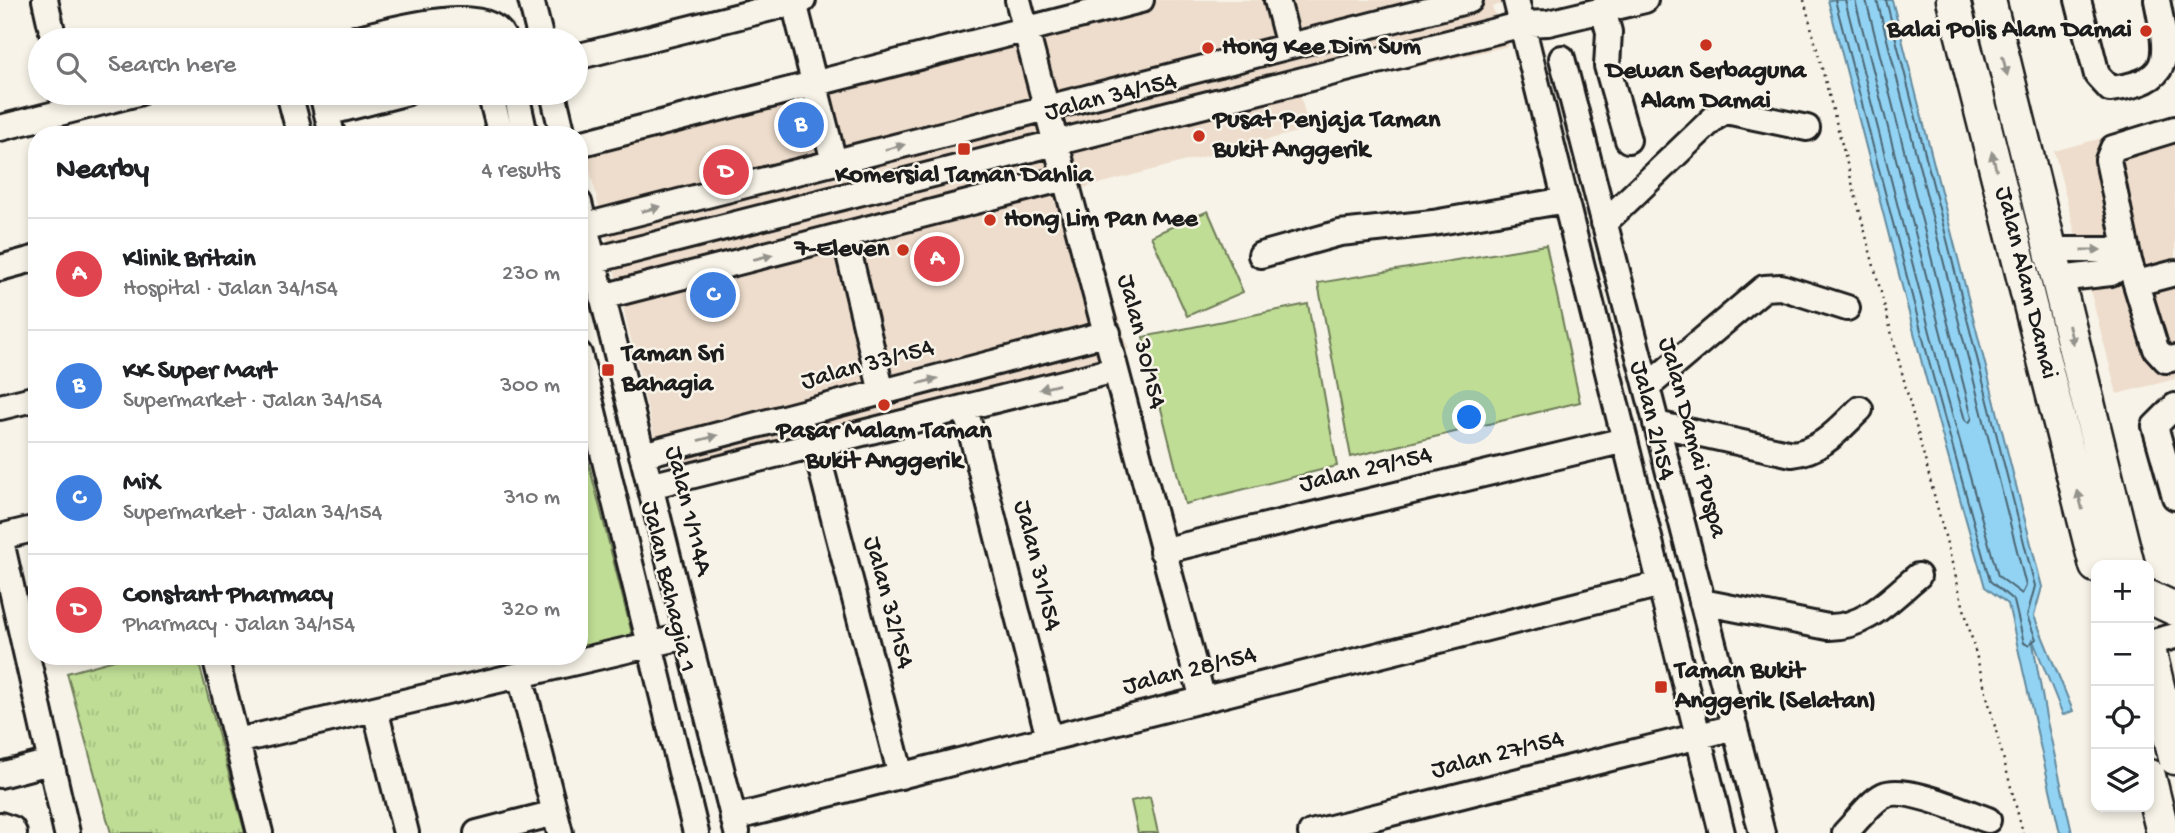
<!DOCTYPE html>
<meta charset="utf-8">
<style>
:root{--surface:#fff;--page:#f2f2f2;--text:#202124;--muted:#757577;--line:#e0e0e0;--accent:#c8321e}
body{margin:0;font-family:"Gochi Hand",sans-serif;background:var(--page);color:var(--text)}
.controls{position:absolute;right:21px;bottom:21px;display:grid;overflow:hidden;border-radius:14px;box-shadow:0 4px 10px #0003}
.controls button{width:63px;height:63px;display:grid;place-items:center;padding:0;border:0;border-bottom:2px solid var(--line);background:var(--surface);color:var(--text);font:35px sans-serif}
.you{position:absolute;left:1470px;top:418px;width:24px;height:24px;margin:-18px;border:5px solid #fff;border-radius:50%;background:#1a73e8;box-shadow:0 0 0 10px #1a73e833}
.badge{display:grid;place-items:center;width:46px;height:46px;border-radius:50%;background:var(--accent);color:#fff;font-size:23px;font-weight:700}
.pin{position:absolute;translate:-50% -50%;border:4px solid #fff;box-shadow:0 2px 7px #0006}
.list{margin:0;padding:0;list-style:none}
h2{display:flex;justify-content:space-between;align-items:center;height:91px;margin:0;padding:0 28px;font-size:30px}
h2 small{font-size:23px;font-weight:400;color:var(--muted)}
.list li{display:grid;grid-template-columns:46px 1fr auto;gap:21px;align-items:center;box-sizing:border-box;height:112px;padding:0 28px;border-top:2px solid var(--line)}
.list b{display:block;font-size:26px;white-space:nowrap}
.list p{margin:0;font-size:23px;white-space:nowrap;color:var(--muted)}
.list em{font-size:23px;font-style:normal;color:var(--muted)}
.icon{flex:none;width:38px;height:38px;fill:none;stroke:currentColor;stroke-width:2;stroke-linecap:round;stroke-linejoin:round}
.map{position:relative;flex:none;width:2175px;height:833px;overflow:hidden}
.search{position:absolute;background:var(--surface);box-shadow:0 4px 10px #0003;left:28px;top:28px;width:560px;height:77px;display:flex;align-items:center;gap:18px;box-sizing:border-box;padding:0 24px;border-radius:38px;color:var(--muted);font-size:26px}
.panel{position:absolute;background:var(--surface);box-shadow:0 4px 10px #0003;left:28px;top:126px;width:560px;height:539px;border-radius:28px}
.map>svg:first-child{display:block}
.built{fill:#edc}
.grass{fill:url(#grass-tufts);stroke:#6e7c58;stroke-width:2}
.park{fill:#bfdd95;stroke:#6e7c58;stroke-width:2}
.water{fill:#92d3f4;stroke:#638a9e;stroke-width:2}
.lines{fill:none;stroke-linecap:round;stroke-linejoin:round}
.shore{stroke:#4b6572;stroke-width:2}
.minor-casing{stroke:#1c1c1c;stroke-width:30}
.major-casing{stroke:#1c1c1c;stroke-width:37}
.path{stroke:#1c1c1c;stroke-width:2.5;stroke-dasharray:2 5;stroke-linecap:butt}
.minor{stroke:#f7f3e8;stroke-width:24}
.major{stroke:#f7f3e8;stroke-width:32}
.oneway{fill:#94928c}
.poi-dot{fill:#c8321e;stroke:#f7f3e8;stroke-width:2.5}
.labels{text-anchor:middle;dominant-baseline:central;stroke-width:5;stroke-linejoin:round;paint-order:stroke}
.poi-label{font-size:26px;font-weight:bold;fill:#1c1c1c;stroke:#f7f3e8;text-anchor:start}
.street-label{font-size:26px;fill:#1c1c1c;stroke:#f7f3e8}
</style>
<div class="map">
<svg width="2175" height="833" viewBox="0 0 2175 833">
<defs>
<pattern id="grass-tufts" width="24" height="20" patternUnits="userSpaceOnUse" patternTransform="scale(1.75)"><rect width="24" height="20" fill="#bfdd95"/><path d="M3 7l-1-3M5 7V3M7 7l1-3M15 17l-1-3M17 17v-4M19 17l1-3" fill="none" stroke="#a4bd80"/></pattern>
</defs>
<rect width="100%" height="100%" fill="#f7f3e8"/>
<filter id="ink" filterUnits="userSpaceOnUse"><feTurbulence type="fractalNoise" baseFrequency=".0143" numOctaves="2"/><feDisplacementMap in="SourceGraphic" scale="14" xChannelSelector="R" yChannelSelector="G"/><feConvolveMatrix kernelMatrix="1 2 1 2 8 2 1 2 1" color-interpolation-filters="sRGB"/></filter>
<g filter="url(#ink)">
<path class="built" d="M 1132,0 L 1514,0 L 1492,7 L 1509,46 L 1300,94 L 1309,129 L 1076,190 L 1129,349 L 1101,356 L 1103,366 L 673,479 L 669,462 L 661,464 L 582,137 Z
M 2175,118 L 2175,379 L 2117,394 L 2054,151 Z"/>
<path class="grass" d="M 129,656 L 197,656 L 245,833 L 111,833 L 67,673 Z"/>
<path class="park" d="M 1208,211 L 1243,292 L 1187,316 L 1151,236 Z
M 1546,245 L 1580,402 L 1351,457 L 1318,283 Z
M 1308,304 L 1337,466 L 1185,504 L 1143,337 Z
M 579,425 L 632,634 L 579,653 Z
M 1150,797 L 1158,833 L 1138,833 L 1131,801 Z"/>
<path class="water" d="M 1828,0 L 1892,0 L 2042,587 L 2034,616 L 2073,711 L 2063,715 L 2032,638 L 2046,717 L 2072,833 L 2060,833 L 2008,604 L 1985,587 L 1925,375 Z"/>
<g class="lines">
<path class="shore" d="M 1835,0 L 1932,373 L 1990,581 L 2014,601 L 2024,643 L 2028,645 L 2036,639 L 2027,616 L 2035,586 L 1886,0
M 1845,0 L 1940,371 L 1998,576 L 2022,594 L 2026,586 L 1877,0
M 1855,0 L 1950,368 L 1965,420 L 1969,423 L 1972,418 L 1866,0"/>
<defs>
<path id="minor" d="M 45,0 L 54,40
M 531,0 L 541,40
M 1018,0 L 1203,700
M 1277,0 L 1289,46
M 1516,0 L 1722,833
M 2078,0 L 2097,75 L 2110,89 C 2175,82 2168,56 2157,0
M 794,2 L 834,162
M 1603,10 L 1609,32 L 1607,66 L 1628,140
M 351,40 C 385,31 492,0 504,40
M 576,57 L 803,0
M 1562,58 L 1762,833
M 289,93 L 300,135
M 322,93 L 332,135
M 490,93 L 501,135
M 516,93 L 525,135
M 553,93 L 563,135
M 327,113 L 405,93
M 0,128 L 138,93
M 2175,129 L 2113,148 L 2108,160 L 2129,261 L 2156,349 L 2166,360 L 2175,358
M 579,144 L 1141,0
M 579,203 L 737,832
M 1604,223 L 1714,118 L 1726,111 L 1807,128
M 585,226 L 1470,0
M 845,237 L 882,393
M 2050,250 L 2109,250 L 2129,261
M 1261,255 L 1340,233 L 1433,223 L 1566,200
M 579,264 L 1523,24 L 1548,23 L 1645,0
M 0,268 L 37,258
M 2058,279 L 2111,273 L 2129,261
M 2137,283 L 2175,273
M 602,297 L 1065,178
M 579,354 L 696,833
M 1647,387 L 1764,288 L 1781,287 L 1847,308
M 2175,406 L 2155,426 L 2175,497
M 0,407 L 37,398
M 965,408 L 1049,738
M 1656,424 L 1792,454 C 1822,451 1839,429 1860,409
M 815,445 L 901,776
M 642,455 L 1108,333
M 650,486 L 1115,370
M 0,537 L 67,833
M 0,537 L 37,528
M 1162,551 L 1625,440
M 1702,602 L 1828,627 C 1866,628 1890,599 1918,576
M 2149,643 L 2175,636
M 215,656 L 260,833
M 520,675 L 560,833
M 375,709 L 406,833
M 237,741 L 687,636
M 0,775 L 50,762
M 733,818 L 1661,584
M 0,825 L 12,829 L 14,833
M 477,833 L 555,813
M 1311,833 L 1735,727
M 1845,833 C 1857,821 1870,802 1884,795 C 1905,785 1965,812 1988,820"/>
<path id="major" d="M 1953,0 L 2096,566
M 1989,0 L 2128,565
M 2149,597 L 2175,609
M 2149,649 L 2175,758
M 2149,776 L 2163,833"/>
</defs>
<use href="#minor" class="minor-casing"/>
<use href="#major" class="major-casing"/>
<path class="path" d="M 1804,0 L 2023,833"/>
<use href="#minor" class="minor"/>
<use href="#major" class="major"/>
</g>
<defs><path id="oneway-solid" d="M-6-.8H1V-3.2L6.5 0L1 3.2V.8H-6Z" transform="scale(1.75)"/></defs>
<g class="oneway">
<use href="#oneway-solid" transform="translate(2005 66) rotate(76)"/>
<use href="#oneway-solid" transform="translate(895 147) rotate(-14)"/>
<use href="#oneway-solid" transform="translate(1994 161) rotate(-104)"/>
<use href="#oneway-solid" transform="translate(651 209) rotate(-14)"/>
<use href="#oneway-solid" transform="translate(2091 250)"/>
<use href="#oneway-solid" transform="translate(763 257) rotate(-14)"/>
<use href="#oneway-solid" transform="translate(2071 335) rotate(76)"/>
<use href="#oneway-solid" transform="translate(928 381) rotate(-15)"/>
<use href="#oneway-solid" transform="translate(1049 387) rotate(166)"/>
<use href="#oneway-solid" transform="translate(708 438) rotate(-15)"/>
<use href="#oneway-solid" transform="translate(2080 500) rotate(-104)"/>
</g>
</g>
<g class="poi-dot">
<circle cx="2146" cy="31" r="7"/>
<circle cx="1706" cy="45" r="7"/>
<circle cx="1208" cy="48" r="7"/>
<circle cx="1199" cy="136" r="7"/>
<rect x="957" y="142" width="14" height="14" rx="3.5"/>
<circle cx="990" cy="220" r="7"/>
<circle cx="903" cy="250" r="7"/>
<rect x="601" y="363" width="14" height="14" rx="3.5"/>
<circle cx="884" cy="405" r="7"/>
<rect x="1654" y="680" width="14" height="14" rx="3.5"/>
</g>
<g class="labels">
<g class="poi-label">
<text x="2132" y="31" text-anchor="end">Balai Polis Alam Damai</text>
<text x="1222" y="48">Hong Kee Dim Sum</text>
<text x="1706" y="72" text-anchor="middle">Dewan Serbaguna<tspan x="1706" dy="30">Alam Damai</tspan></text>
<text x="1213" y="121">Pusat Penjaja Taman<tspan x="1213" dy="30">Bukit Anggerik</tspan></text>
<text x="964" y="176" text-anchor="middle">Komersial Taman Dahlia</text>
<text x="1004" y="220">Hong Lim Pan Mee</text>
<text x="889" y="250" text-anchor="end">7-Eleven</text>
<text x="622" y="355">Taman Sri<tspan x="622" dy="30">Bahagia</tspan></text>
<text x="884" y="432" text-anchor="middle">Pasar Malam Taman<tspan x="884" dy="30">Bukit Anggerik</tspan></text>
<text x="1675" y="672">Taman Bukit<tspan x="1675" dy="30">Anggerik (Selatan)</tspan></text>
</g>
<g class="street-label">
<text transform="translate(1111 98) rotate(-14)">Jalan 34/154</text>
<text transform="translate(2025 283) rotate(76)">Jalan Alam Damai</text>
<text transform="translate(1140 342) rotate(76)">Jalan 30/154</text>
<text transform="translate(868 366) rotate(-15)">Jalan 33/154</text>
<text transform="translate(1651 421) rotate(76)">Jalan 2/154</text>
<text transform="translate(1691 438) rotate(75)">Jalan Damai Puspa</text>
<text transform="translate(1366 471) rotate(-13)">Jalan 29/154</text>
<text transform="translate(687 511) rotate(76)">Jalan 1/114A</text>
<text transform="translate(1036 566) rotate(76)">Jalan 31/154</text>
<text transform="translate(667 587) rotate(77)">Jalan Bahagia 1</text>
<text transform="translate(887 603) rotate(75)">Jalan 32/154</text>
<text transform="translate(1190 672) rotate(-14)">Jalan 28/154</text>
<text transform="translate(1498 756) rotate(-14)">Jalan 27/154</text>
</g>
</g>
</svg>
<div class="controls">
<button>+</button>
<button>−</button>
<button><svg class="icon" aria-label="locate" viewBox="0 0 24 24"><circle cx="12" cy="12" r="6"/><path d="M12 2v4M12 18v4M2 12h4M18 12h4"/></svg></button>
<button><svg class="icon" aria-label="layers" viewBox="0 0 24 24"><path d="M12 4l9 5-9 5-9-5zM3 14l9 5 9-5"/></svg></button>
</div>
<div class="you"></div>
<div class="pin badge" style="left:937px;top:259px;background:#e0444e">A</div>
<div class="pin badge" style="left:801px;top:125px;background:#3f7fe0">B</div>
<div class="pin badge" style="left:713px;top:295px;background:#3f7fe0">C</div>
<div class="pin badge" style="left:726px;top:172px;background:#e0444e">D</div>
<div class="search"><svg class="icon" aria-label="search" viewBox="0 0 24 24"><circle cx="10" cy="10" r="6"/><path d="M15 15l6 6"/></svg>Search here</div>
<section class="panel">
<h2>Nearby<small>4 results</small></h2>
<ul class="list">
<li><span class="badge" style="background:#e0444e">A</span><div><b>Klinik Britain</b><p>Hospital · Jalan 34/154</p></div><em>230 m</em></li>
<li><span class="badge" style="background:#3f7fe0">B</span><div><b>KK Super Mart</b><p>Supermarket · Jalan 34/154</p></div><em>300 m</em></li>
<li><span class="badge" style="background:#3f7fe0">C</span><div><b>MiX</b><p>Supermarket · Jalan 34/154</p></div><em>310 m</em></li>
<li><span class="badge" style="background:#e0444e">D</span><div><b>Constant Pharmacy</b><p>Pharmacy · Jalan 34/154</p></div><em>320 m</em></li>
</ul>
</section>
</div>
